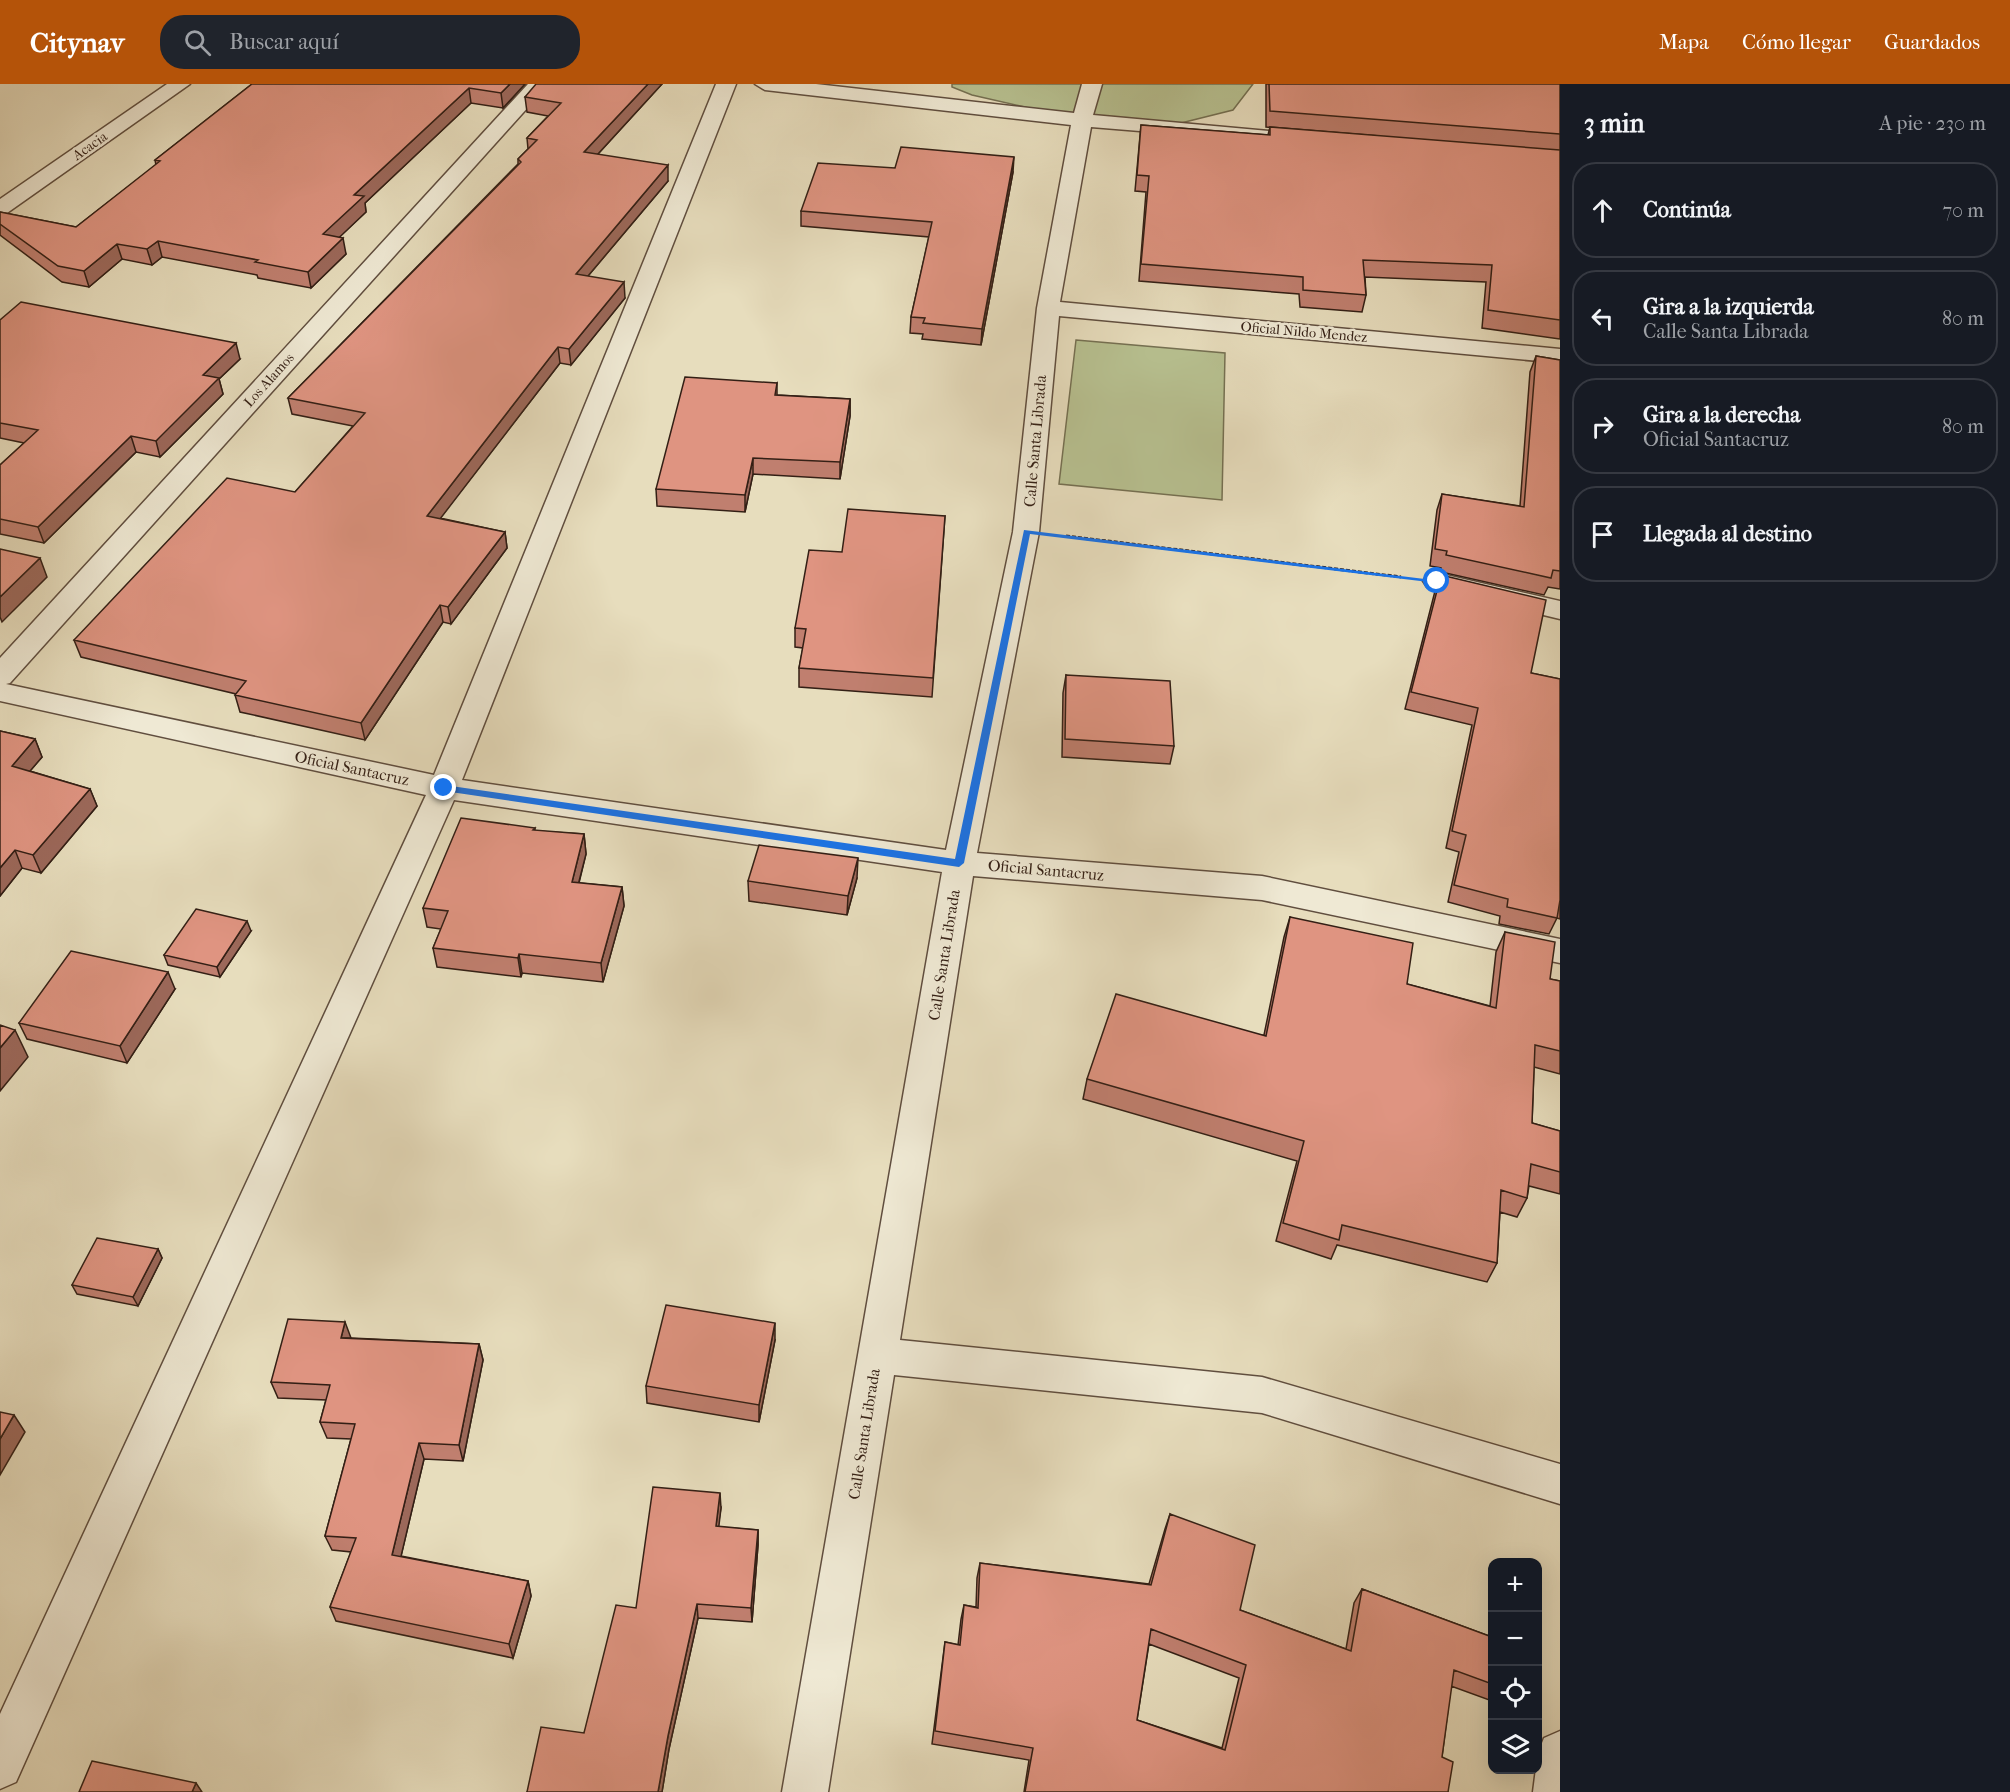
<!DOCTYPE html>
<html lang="es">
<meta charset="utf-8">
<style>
:root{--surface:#171b24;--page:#20242c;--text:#f1f3f6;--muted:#9ea1a6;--line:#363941;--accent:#b45309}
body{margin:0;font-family:"IM FELL French Canon",serif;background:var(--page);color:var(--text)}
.controls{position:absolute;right:18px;bottom:18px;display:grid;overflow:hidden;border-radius:12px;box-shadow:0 6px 24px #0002}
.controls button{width:54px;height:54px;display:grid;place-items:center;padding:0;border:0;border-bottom:2px solid var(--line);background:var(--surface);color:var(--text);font:30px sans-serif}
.stop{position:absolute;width:18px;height:18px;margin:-14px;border:4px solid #1a73e8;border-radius:50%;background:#fff}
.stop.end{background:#1a73e8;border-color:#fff;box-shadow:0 2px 6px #0008}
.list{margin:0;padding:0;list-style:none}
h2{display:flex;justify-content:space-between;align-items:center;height:78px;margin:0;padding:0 24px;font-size:26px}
h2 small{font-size:20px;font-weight:400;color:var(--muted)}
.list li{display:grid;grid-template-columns:39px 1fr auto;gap:18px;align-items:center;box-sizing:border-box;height:96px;margin:0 12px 12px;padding:0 12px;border:2px solid var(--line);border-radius:24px}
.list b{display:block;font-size:22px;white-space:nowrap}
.list p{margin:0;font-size:20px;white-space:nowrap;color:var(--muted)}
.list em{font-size:20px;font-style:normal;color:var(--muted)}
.icon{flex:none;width:33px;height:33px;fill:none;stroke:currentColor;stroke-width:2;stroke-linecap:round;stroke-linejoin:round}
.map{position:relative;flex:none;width:1560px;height:1708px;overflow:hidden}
header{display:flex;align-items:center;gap:36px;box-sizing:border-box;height:84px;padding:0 30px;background:var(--accent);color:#fff}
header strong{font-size:28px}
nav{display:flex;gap:33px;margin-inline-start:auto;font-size:21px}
.search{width:420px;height:54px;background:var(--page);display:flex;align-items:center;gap:15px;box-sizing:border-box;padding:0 21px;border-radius:24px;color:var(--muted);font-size:22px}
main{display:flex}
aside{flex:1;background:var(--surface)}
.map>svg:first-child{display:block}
.green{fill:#b7c090;stroke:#757052;stroke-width:1.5}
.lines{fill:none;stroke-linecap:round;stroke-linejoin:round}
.minor-casing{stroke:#604e3f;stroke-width:3}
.path{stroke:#331f15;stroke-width:3;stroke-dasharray:4 2;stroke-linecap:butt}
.minor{fill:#efe9d4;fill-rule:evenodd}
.wall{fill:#c07f6f;stroke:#331f15;stroke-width:1.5;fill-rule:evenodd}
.shaded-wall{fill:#9c685a;stroke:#331f15;stroke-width:1.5}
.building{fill:#df9481;stroke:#331f15;stroke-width:1.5;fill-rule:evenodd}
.route{fill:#1a73e8}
.labels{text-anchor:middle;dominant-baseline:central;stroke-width:5;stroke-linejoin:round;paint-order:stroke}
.far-street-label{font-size:14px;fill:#331f15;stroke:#efe9d4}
.street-label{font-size:16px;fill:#331f15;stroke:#efe9d4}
</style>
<header>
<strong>Citynav</strong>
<div class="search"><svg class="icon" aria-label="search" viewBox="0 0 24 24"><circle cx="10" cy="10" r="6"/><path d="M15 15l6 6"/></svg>Buscar aquí</div>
<nav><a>Mapa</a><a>Cómo llegar</a><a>Guardados</a></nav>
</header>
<main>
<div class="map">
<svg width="1560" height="1708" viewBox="0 0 1560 1708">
<rect width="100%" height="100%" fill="#e7ddbd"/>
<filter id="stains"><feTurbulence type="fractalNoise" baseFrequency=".00333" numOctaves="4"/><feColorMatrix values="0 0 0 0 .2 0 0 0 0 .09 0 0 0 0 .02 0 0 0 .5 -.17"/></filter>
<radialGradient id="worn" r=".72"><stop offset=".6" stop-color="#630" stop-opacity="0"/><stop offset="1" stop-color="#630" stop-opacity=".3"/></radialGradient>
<path class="green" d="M 952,0 L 1253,0 L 1233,26 L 1165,43 L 1082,36 L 972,11 L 952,3 Z
M 1076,256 L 1225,269 L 1222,416 L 1059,400 Z"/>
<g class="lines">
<defs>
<path id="minor" d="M 167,0 L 190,0 L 7,129 L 0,131 L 0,115 Z
M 528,0 L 549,0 L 10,599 L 6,600 L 434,691 L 716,0 L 736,0 L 462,696 L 946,766 L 1013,448 L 1037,224 L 1071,41 L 765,6 L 755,0 L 816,0 L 1074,29 L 1082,0 L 1102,0 L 1093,31 L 1269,47 L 1272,51 L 1269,55 L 1262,57 L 1091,43 L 1060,218 L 1560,265 L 1560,279 L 1059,232 L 1039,448 L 977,769 L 1262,792 L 1560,855 L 1560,879 L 1262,816 L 973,792 L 900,1256 L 1262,1293 L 1560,1380 L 1560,1420 L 1262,1329 L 894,1291 L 828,1708 L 782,1708 L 942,788 L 454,716 L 16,1698 L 0,1705 L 0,1630 L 426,711 L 0,617 L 0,574 Z
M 1437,489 L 1560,517 L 1560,535 L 1427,503 L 1423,497 L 1427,491 Z
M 1560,1647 L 1560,1708 L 1533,1708 L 1538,1669 L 1544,1654 Z"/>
</defs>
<use href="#minor" class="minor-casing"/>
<path class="path" d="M 1066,452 L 1401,493"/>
<use href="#minor" class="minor"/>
</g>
<path class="wall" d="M 252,0 L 525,0 L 503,24 L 471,19 L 365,119 L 366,128 L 339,153 L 346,170 L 311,204 L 258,194 L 257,191 L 162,173 L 152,181 L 122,175 L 89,203 L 62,198 L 0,151 L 0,128 L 76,143 L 156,81 L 155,76 Z
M 662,0 L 598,70 L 668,97 L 588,192 L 625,214 L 571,281 L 560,279 L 440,434 L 505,448 L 507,464 L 451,540 L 443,538 L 365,656 L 240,628 L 235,611 L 236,610 L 81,573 L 74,556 L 295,408 L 353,342 L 292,330 L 288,314 L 518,80 L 518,75 L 528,65 L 527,54 L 548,32 L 527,28 L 525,13 Z
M 1266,0 L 1560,0 L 1560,255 L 1482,244 L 1486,198 L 1365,193 L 1366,211 L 1362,228 L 1300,223 L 1299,210 L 1139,197 L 1146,108 L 1135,107 L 1141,41 L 1268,51 L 1270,43 L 1380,52 L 1266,43 Z
M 895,84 L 1013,88 L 981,261 L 922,255 L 923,250 L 910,249 L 911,233 L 929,153 L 801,142 L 801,127 Z
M 0,236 L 240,275 L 219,295 L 223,310 L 160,373 L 136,368 L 44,459 L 0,450 L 0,381 L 24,359 L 0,354 Z
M 1536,272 L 1560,276 L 1560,505 L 1548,503 L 1544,511 L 1441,488 L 1441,484 L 1430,482 L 1437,426 L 1442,410 L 1520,422 L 1530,288 Z
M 777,299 L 777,311 L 850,315 L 850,332 L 840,395 L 753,390 L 745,428 L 657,422 L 656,405 Z
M 945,432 L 932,613 L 799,603 L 799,584 L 803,564 L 795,563 L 795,544 L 842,468 Z
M 1441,491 L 1531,589 L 1560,595 L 1560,835 L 1557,834 L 1549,850 L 1499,840 L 1500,832 L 1448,818 L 1459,768 L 1446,764 L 1472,641 L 1405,625 L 1435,507 Z
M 1066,591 L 1174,662 L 1170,680 L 1062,673 L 1063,609 Z
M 0,647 L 35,655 L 42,673 L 30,687 L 90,705 L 97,722 L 41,789 L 22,784 L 0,812 Z
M 535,744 L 535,747 L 584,750 L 586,770 L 579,799 L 622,803 L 624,822 L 603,898 L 522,889 L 521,893 L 437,883 L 433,864 L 441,845 L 427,843 L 423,824 Z
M 857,794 L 847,831 L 749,817 L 748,797 Z
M 1290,833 L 1407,900 L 1490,922 L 1496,868 L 1505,848 L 1550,895 L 1560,897 L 1560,990 L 1534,983 L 1532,1039 L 1560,1047 L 1560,1110 L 1529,1102 L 1527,1114 L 1517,1133 L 1500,1128 L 1497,1179 L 1487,1198 L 1337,1161 L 1331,1175 L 1276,1157 L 1297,1077 L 1083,1015 L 1087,995 L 1264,951 L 1284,853 Z
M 251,847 L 220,893 L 168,881 L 164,871 Z
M 175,905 L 127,979 L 27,955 L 19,939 Z
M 158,1165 L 162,1174 L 138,1222 L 77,1210 L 72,1201 Z
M 351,1254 L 479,1260 L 483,1276 L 463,1377 L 424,1375 L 401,1472 L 528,1497 L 531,1512 L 513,1574 L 336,1537 L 330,1523 L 351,1468 L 332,1466 L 325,1452 L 351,1355 L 327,1354 L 320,1338 L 326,1316 L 278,1314 L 271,1298 Z
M 775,1256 L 759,1338 L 647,1319 L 646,1302 Z
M 721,1424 L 718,1443 L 758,1446 L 758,1461 L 752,1538 L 698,1534 L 669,1665 L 662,1708 L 527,1708 L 584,1649 L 636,1524 Z
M 1170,1430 L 1240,1526 L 1346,1565 L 1354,1519 L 1362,1505 L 1492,1553 L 1492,1617 L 1451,1602 L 1442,1673 L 1448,1708 L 1024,1708 L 1029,1676 L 932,1660 L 945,1558 L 958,1561 L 961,1535 L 964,1521 L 976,1523 L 977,1494 L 980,1479 L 1149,1500 L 1165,1445 ZM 1149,1560 L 1239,1594 L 1222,1664 L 1137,1636 Z"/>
<path class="shaded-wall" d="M 510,0 L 525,0 L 503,24 L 501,9 Z
M 648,0 L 662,0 L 586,83 L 584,68 Z
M 469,4 L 471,19 L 365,119 L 366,128 L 326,166 L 323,150 L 354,111 Z
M 1014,73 L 1013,88 L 981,261 L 982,245 Z
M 668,81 L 668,97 L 577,205 L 576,190 Z
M 343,154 L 346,170 L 311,204 L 308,188 Z
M 158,157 L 162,173 L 152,181 L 147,165 Z
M 117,160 L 122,175 L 89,203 L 84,187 Z
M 624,198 L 625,214 L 571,281 L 569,265 Z
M 236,259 L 240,275 L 219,295 L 223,310 L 160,373 L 156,357 L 203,291 Z
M 558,263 L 560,279 L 430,448 L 427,432 Z
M 850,315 L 850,332 L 840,395 L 840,378 Z
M 131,352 L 136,368 L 44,459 L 38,443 Z
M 753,374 L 753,390 L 745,428 L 745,411 Z
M 505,448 L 507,464 L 451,540 L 448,523 Z
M 40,474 L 47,493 L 2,538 L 0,533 L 0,513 Z
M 440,521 L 443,538 L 365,656 L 361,639 Z
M 35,655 L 42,673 L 19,700 L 12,682 Z
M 90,705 L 97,722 L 41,789 L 33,771 Z
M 584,750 L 586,770 L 574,817 L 572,798 Z
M 15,766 L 22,784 L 0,812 L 0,784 Z
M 858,774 L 857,794 L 847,831 L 848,812 Z
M 622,803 L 624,822 L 603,898 L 601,879 Z
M 247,837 L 251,847 L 220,893 L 217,883 Z
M 519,870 L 522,889 L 521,893 L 518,874 Z
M 168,888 L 175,905 L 127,979 L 120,962 Z
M 15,946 L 28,973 L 0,1007 L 0,964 Z
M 158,1165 L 162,1174 L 138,1222 L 133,1213 Z
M 345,1238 L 351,1254 L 341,1254 Z
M 775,1239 L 775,1256 L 759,1338 L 759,1321 Z
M 479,1260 L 483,1276 L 463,1377 L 459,1361 Z
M 14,1331 L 25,1348 L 0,1391 L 0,1355 Z
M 419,1359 L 424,1375 L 398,1485 L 392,1471 Z
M 720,1409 L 721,1424 L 717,1458 L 716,1442 Z
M 758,1446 L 758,1461 L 752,1538 L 751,1524 Z
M 528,1497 L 531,1512 L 513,1574 L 509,1560 Z
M 697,1520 L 698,1534 L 669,1665 L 662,1708 L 658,1708 L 668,1652 Z
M 196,1699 L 202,1708 L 192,1708 Z"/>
<path class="building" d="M 252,0 L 510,0 L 501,9 L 469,4 L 354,111 L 364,112 L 323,150 L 343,154 L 308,188 L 255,178 L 258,176 L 158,157 L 147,165 L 117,160 L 84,187 L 58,182 L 0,140 L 0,128 L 76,143 L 160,77 L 155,76 Z
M 536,0 L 648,0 L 584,68 L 668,81 L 576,190 L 624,198 L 569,265 L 558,263 L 427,432 L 505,448 L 448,523 L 440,521 L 361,639 L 235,611 L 246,597 L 74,556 L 227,394 L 295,408 L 365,329 L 288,314 L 521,78 L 518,75 L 537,56 L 527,54 L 561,19 L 525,13 Z
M 1269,0 L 1560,0 L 1560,50 L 1270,27 Z
M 1141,41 L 1270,51 L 1270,43 L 1560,66 L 1560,236 L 1488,226 L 1492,181 L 1363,176 L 1366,211 L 1303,206 L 1303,193 L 1141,180 L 1149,92 L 1137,91 Z
M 901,63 L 1014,73 L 982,245 L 923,239 L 925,234 L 911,233 L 932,138 L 801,127 L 818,79 L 895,84 Z
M 21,218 L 236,259 L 203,291 L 219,294 L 156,357 L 131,352 L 38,443 L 0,435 L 0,381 L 38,346 L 0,339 L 0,236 Z
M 1536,272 L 1560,276 L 1560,487 L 1553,486 L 1551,494 L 1446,471 L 1447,467 L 1435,465 L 1442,410 L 1524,423 Z
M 685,293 L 777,299 L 775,311 L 850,315 L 840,378 L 753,374 L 745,411 L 656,405 Z
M 848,425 L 945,432 L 933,594 L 799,584 L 806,545 L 795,544 L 809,466 L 842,468 Z
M 0,465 L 40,474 L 0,513 Z
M 1441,491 L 1546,516 L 1531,589 L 1560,595 L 1560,816 L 1557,834 L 1507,823 L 1508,815 L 1454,801 L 1466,751 L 1452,747 L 1478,624 L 1411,608 Z
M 1066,591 L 1170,597 L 1174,662 L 1065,655 Z
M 0,647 L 35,655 L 12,682 L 90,705 L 33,771 L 15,766 L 0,784 Z
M 461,734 L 535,744 L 533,746 L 584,750 L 572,798 L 622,803 L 601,879 L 519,870 L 518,874 L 433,864 L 448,827 L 423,824 Z
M 759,761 L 858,774 L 848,812 L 748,797 Z
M 196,825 L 247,837 L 217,883 L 164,871 Z
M 1290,833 L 1413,859 L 1407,900 L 1496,924 L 1505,848 L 1555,858 L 1550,895 L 1560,897 L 1560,967 L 1535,961 L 1532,1039 L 1560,1047 L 1560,1088 L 1531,1080 L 1527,1114 L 1501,1106 L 1497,1179 L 1342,1141 L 1339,1156 L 1283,1139 L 1304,1057 L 1087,995 L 1116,910 L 1266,952 Z
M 71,867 L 168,888 L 120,962 L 19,939 Z
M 0,941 L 15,946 L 0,964 Z
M 97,1154 L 158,1165 L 133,1213 L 72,1201 Z
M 666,1221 L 775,1239 L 759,1321 L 646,1302 Z
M 288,1235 L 345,1238 L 341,1254 L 479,1260 L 459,1361 L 419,1359 L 392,1471 L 528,1497 L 509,1560 L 330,1523 L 356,1454 L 325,1452 L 355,1340 L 320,1338 L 330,1301 L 271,1298 Z
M 0,1328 L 14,1331 L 0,1355 Z
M 653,1403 L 720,1409 L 716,1442 L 758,1446 L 751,1524 L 697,1520 L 668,1652 L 658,1708 L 527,1708 L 541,1643 L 584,1649 L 616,1521 L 636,1524 Z
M 1170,1430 L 1255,1461 L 1240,1526 L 1351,1567 L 1362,1505 L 1492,1553 L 1492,1600 L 1454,1586 L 1442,1673 L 1453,1678 L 1448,1708 L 1025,1708 L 1033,1664 L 935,1647 L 945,1558 L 960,1561 L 964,1521 L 978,1524 L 980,1479 L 1151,1501 ZM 1151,1545 L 1246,1581 L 1225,1666 L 1137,1636 Z
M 92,1677 L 196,1699 L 192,1708 L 79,1708 Z"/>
<path class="route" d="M 1024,446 L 1441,497 L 1437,499 L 1030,450 L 964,779 L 959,783 L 444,707 L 439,704 L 444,701 L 955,775 Z"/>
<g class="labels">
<g class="far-street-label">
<text transform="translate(90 62) rotate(-35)">Acacia</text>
<text transform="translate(1304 248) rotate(5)">Oficial Nildo Mendez</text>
<text transform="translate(269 296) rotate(-48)">Los Alamos</text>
</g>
<g class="street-label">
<text transform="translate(1035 357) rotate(-85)">Calle Santa Librada</text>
<text transform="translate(352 684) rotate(12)">Oficial Santacruz</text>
<text transform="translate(1046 786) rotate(5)">Oficial Santacruz</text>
<text transform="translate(944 871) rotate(-81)">Calle Santa Librada</text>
<text transform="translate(864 1350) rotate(-81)">Calle Santa Librada</text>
</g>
</g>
<rect width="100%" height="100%" filter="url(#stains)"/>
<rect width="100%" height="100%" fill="url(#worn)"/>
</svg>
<div class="controls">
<button>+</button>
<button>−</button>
<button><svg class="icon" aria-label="locate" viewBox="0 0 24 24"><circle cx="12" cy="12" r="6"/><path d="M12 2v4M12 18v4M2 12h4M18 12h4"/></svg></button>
<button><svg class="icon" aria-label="layers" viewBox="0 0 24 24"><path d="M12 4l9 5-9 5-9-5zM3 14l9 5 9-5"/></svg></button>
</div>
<div class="stop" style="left:1437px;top:497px"></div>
<div class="stop end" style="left:444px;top:704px"></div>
</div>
<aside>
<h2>3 min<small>A pie · 230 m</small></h2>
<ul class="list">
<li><svg class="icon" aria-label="ahead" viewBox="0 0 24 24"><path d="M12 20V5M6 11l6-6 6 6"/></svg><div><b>Continúa</b></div><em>70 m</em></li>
<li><svg class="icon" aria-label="left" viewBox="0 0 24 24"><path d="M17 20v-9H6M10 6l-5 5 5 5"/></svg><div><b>Gira a la izquierda</b><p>Calle Santa Librada</p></div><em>80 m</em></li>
<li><svg class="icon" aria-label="right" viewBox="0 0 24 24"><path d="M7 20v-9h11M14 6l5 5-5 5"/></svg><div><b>Gira a la derecha</b><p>Oficial Santacruz</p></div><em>80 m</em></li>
<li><svg class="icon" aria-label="arrive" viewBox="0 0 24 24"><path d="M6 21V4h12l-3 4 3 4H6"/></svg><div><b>Llegada al destino</b></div></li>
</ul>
</aside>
</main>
